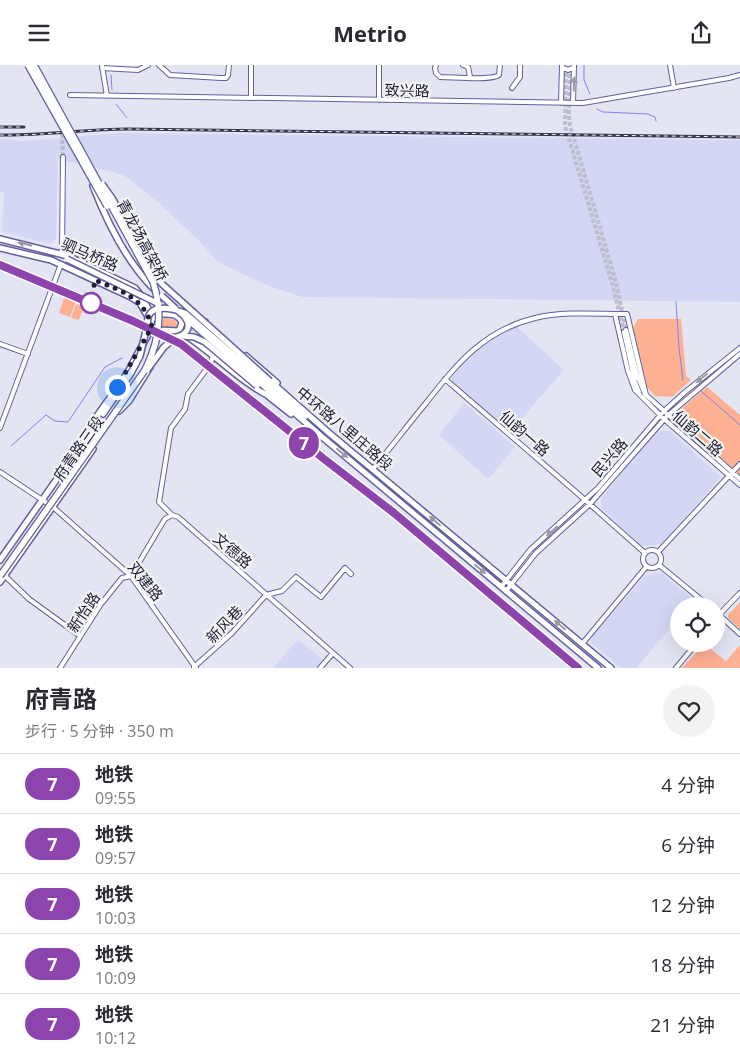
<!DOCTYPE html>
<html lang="zh">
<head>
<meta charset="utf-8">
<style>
  body { margin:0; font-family:"Open Sans","Noto Sans SC",sans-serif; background:#f2f2f3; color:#2b2b33; height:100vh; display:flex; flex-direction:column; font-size:19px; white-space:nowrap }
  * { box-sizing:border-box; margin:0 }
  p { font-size:16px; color:#7c7c81 }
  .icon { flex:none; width:28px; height:28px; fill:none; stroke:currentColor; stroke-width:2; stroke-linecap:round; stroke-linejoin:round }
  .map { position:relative; height:603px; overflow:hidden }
  .side { display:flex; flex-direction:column; background:#fff; flex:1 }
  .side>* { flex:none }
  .badge { padding:0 10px; border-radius:16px; font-size:18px; line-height:32px }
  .buttons { position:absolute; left:670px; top:532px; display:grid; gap:10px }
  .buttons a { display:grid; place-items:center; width:55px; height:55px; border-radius:50%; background:#fff; box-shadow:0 5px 20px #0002; font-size:25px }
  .you { position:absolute; width:25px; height:25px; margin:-12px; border:4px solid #fff; border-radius:50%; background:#1a73e8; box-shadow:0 0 0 8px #1a73e833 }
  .map>.badge { position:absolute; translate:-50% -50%; box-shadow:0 0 0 2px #fff }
  .round { display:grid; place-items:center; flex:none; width:52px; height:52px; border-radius:26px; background:#f2f2f3 }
  .head { display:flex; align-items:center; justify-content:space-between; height:85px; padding:0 25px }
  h1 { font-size:24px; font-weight:700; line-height:38px }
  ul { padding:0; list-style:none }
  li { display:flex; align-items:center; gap:15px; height:60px; padding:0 25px; border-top:1px solid #e1e1e2 }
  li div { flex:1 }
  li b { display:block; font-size:19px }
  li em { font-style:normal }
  li .badge { min-width:55px; font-weight:700; text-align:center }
  header { display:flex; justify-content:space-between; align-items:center; height:65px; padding:0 25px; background:#fff; font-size:22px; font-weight:700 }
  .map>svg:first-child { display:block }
  .built { fill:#d4d7f4 }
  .green { fill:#fdb092 }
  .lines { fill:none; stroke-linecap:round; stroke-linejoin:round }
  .stream { stroke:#8281ec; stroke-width:1 }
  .minor-tunnel { stroke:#bcbdcd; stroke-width:4; stroke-dasharray:4 2; stroke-linecap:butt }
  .minor-casing { stroke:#61629d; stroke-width:6 }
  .major-casing { stroke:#61629d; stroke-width:8 }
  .minor { stroke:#fff; stroke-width:4 }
  .major { stroke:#fff; stroke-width:5 }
  .rail-casing { stroke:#35364d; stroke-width:3 }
  .rail { stroke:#f3f3f3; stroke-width:1; stroke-dasharray:4; stroke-linecap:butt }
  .major-bridge-casing { stroke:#61629d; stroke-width:8; stroke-linecap:butt }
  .highway-bridge-casing { stroke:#61629d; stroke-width:8; stroke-linecap:butt }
  .major-bridge { stroke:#fff; stroke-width:5 }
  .highway-bridge { stroke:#fff; stroke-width:5.5 }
  .oneway { fill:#9a9aa5 }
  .line-casing { stroke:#fff; stroke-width:11 }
  .line { stroke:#8e44ad; stroke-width:8 }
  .walk { stroke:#1e1f37; stroke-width:5; stroke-dasharray:0 9 }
  .stop-dot { fill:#fff; stroke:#8e44ad; stroke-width:2.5 }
  .labels { text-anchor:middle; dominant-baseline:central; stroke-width:4.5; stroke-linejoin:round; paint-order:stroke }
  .street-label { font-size:15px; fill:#1e1f37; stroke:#f3f3f3 }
</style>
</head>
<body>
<header><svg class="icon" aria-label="menu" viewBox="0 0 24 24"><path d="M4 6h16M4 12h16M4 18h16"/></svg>Metrio<svg class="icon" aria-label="share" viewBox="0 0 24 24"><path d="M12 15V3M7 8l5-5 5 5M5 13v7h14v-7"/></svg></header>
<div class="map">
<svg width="740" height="603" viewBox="0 0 740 603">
  <rect width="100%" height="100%" fill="#e4e5f3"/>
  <!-- built -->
  <path class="built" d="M120 68 740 75V237L302 232 266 220 218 197 200 177 159 138 125 111 113 107 58 94 56 174 50 179 2 167 4 127H0V74L23 76Z
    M517 262 564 305 510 367 452 318V312L476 285 508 265Z
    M464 338 515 382 488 414 439 370Z
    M657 366H670L721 412 662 479 642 481 601 443V433Z
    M661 508 694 535 688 541H679V553L636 603H621L591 578 592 571 646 510Z
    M298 574 323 595 315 603H273Z"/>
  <!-- green -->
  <path class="green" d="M66 227 78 231 70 252 59 248Z
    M76 239 84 241 79 255 71 253Z
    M164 253 176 255 177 261 173 263 162 262 160 255Z
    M638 254H681L686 311 691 315 672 332 655 331 647 322 633 263Z
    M707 322 740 350V410L680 358 681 344Z
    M740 537V564L728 553V550Z
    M704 579 726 596 740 580V603H682Z"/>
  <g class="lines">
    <!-- stream -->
    <path class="stream" d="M584 0V15L590 29
      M111 10 112 25
      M116 39 127 53
      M597 44 603 47 648 49 655 52 656 56
      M676 237 679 283 683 315
      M701 326 740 360
      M11 381 46 350 55 356 68 357 105 302 122 293"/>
    <!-- minor-tunnel -->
    <path class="minor-tunnel" d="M566 2 565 61 612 218 624 267
      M570 3 569 49 570 60 616 217 626 265
      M62 63 63 92"/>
    <defs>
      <path id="minor" d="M159 0 170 10 221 13H226L228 10 229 0
        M436 0 435 3 436 8 440 12C453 12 491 16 499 10L500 0
        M463 0 468 2 470 12
        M670 0 674 23
        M102 1 107 31
        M562 2 568 5 574 2
        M102 3 138 5 148 0
        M512 23 520 12V0
        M70 30 583 38 729 13 740 10
        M251 33V0
        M379 35V0
        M561 38 562 0
        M573 38 574 0
        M62 189 63 92
        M615 249 628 306 635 325 664 354 740 420
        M626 265 637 310 645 329 740 414
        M624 267 635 317 639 327
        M0 279 28 289
        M445 314 576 427 645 488
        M0 363 61 199
        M373 404C391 382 408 360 426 338 457 299 484 265 535 253 565 246 597 249 627 249L646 330
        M0 407 53 442 131 511 196 603
        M172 450 159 437 171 363 185 344 188 329 211 298 213 290
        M643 494a9 9 0 1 1 18 0a9 9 0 1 1-18 0Z
        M658 487 740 399
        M659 500 709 541
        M5 511 29 534 80 571
        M501 522 530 485 598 423 663 347 685 327 740 283
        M506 526 536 488 590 439 667 351 740 289
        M716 547 740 569
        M716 553 740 528
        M582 579 647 501
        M194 602 232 568 266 530 282 526 296 512 321 532 345 503 351 509
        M60 603 101 539 122 513 131 511 160 462 165 454 172 450 178 452 350 603
        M320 603 333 588
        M676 603 696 579"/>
      <path id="major" d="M93 121C107 157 127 198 155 225
        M0 174 68 191 135 223 142 232 153 253
        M0 183 51 195 131 232 140 238 151 257
        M160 249C169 249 179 248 182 258L179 266 160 265 152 262 151 257 153 253Z
        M177 250 205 257
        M172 274 179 266C211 285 236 314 269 331
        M246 291 277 318
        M270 316 329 368 611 603
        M267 319 306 351
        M265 322 321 371 598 603
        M267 330 291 349
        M119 346 129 336 150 302
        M103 349 131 308
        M0 495 92 364 97 351 128 307 152 262
        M0 517 93 384"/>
    </defs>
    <!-- minor casing -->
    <use href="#minor" class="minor-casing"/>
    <!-- major casing -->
    <use href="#major" class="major-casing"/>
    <!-- minor -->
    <use href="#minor" class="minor"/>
    <!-- major -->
    <use href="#major" class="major"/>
    <defs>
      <path id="rail" d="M0 62H24
        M0 70C43 71 85 64 128 64L740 72"/>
    </defs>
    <!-- rail casing -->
    <use href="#rail" class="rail-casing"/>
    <!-- rail -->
    <use href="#rail" class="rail"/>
    <defs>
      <path id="major-bridge" d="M102 119 112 133 147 198 162 219 270 316
        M67 194 159 239
        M162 231 176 244
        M178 246C203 264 177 280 156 269 144 263 145 246 158 244 167 242 176 245 185 248L267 319
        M188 255 265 322
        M182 271 194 272 205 277 257 321
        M147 305 164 282 175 273
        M131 308 140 291 147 261"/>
      <path id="highway-bridge" d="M28 0 107 141
        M0 511 145 305C160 276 163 247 153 217L34 0"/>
    </defs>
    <!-- major-bridge casing -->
    <use href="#major-bridge" class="major-bridge-casing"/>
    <!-- highway-bridge casing -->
    <use href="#highway-bridge" class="highway-bridge-casing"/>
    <!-- major-bridge -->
    <use href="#major-bridge" class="major-bridge"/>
    <!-- highway-bridge -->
    <use href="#highway-bridge" class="highway-bridge"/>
  </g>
  <!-- one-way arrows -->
  <defs><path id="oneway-solid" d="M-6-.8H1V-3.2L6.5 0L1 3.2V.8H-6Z" transform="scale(1.25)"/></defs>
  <g class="oneway">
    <use href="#oneway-solid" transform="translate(574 19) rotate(-88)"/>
    <use href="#oneway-solid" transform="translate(25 179) rotate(-167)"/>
    <use href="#oneway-solid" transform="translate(702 313) rotate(140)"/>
    <use href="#oneway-solid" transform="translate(342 388) rotate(40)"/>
    <use href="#oneway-solid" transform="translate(435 456) rotate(-140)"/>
    <use href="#oneway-solid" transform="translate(552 466) rotate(139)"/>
    <use href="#oneway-solid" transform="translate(480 504) rotate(40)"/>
    <use href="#oneway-solid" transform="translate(560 560) rotate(-140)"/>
  </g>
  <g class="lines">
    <defs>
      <path id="line" d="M0 200 133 256 181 279 324 394 394 448 578 603"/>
    </defs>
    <!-- line casing -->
    <use href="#line" class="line-casing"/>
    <!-- line -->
    <use href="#line" class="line"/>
    <!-- walk -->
    <path class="walk" d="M91 238 95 215C121 226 144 232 152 262L117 322"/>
  </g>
  <!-- markers -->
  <circle class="stop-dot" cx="91" cy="238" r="10"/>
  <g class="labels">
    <!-- street labels -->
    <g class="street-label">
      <text transform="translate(407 25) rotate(1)">致兴路</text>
      <text transform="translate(143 175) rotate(62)">青龙场高架桥</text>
      <text transform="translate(90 189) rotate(23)">驷马桥路</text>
      <text transform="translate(345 363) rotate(40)">中环路八里庄路段</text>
      <text transform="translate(525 368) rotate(41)">仙韵一路</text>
      <text transform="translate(698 368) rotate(41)">仙韵二路</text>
      <text transform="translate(78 383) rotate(-55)">府青路三段</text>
      <text transform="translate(609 392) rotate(-49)">民兴路</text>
      <text transform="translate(233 485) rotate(41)">文德路</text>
      <text transform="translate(146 516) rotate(51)">双建路</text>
      <text transform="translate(83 547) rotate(-56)">新怡路</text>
      <text transform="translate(224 559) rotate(-46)">新风巷</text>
    </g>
  </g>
</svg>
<div class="buttons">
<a><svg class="icon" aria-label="locate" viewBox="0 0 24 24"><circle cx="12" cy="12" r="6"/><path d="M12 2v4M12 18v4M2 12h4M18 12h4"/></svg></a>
</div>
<div class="you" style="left:117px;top:322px"></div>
<b class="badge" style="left:304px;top:378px;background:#8e44ad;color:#fff">7</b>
</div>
<section class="side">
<div class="head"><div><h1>府青路</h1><p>步行 · 5 分钟 · 350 m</p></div><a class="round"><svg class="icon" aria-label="heart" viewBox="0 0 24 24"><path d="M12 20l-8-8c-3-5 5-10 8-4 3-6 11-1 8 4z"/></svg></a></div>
<ul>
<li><span class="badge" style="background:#8e44ad;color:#fff">7</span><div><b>地铁</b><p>09:55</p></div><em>4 分钟</em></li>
<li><span class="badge" style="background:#8e44ad;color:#fff">7</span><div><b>地铁</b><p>09:57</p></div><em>6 分钟</em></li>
<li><span class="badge" style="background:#8e44ad;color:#fff">7</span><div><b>地铁</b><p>10:03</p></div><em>12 分钟</em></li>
<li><span class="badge" style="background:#8e44ad;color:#fff">7</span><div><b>地铁</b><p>10:09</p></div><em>18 分钟</em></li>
<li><span class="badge" style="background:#8e44ad;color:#fff">7</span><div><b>地铁</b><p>10:12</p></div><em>21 分钟</em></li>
</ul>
</section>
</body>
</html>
